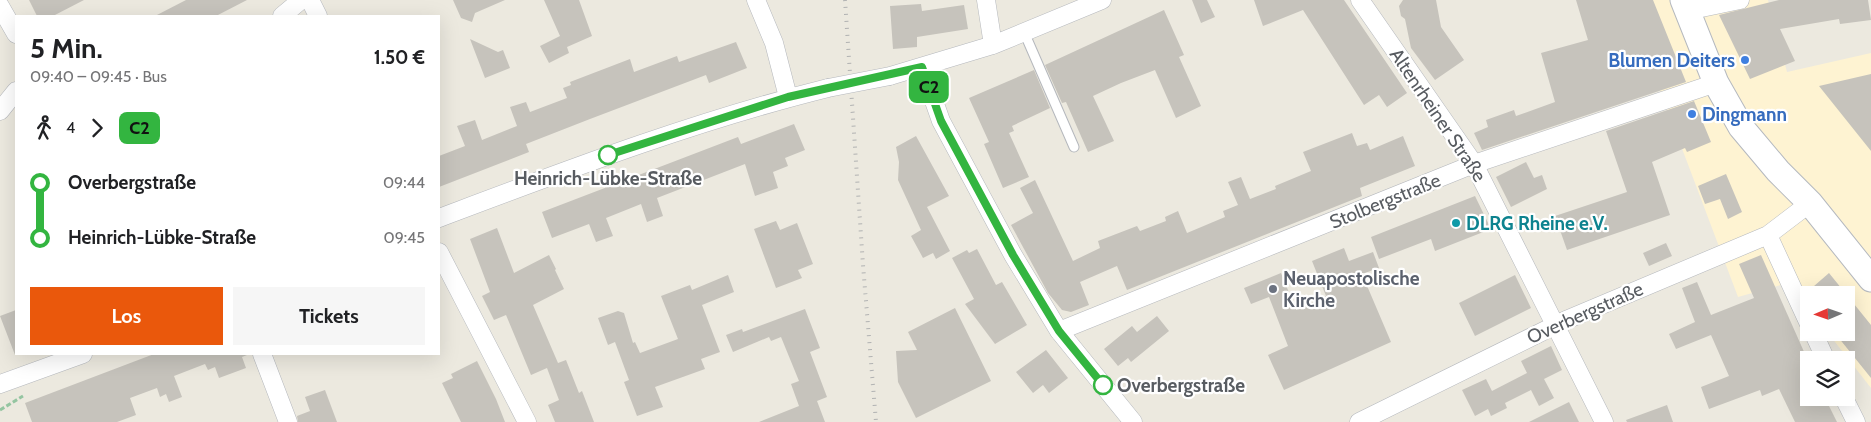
<!DOCTYPE html>
<html lang="de">
<head>
<meta charset="utf-8">
<style>
  body { margin:0; font-family:Cabin,sans-serif; background:#f6f6f6; color:#202124; height:100vh; display:flex; flex-direction:column; font-size:19px; white-space:nowrap }
  * { box-sizing:border-box; margin:0 }
  p { font-size:16px; color:#757577 }
  .icon { flex:none; width:28px; height:28px; fill:none; stroke:currentColor; stroke-width:2; stroke-linecap:round; stroke-linejoin:round }
  .map { position:relative; flex:1; overflow:hidden }
  .side { position:absolute; left:15px; top:15px; width:425px; height:340px; display:flex; flex-direction:column; background:#fff; border-radius:0px; box-shadow:0 5px 20px #0002 }
  .side>* { flex:none }
  .badge { padding:0 10px; border-radius:8px; font-size:18px; line-height:32px }
  .needle { width:32px; rotate:268deg }
  .controls { position:absolute; left:1800px; top:286px; display:grid; gap:10px }
  .controls a { display:grid; place-items:center; width:55px; height:55px; border-radius:0px; background:#fff; box-shadow:0 5px 20px #0002; font-size:25px }
  .map>.badge { position:absolute; translate:-50% -50%; box-shadow:0 0 0 2px #fff }
  .legs { display:flex; align-items:center; gap:8px; height:55px; padding:0 15px; font-size:16px }
  .legs p { margin-inline-start:auto }
  .summary { display:flex; align-items:center; justify-content:space-between; height:85px; padding:0 15px }
  h1 { font-size:28px; font-weight:700; line-height:38px }
  .action { display:flex; gap:10px; margin-top:auto; padding:10px 15px }
  .action a { flex:1; height:58px; border-radius:0px; background:#ea580c; color:#fff; font-size:20px; font-weight:700; line-height:58px; text-align:center }
  .action a+a { background:#f6f6f6; color:#202124 }
  ul { padding:0 15px; list-style:none }
  li { display:flex; align-items:center; gap:18px; height:55px; font-size:19px }
  li i { display:grid; place-items:center; width:8px; height:100%; margin:0 6px; background:currentColor }
  li i::after { content:''; width:12px; height:12px; margin:-6px; border:4px solid; border-radius:50%; background:#fff }
  li p { margin-inline-start:auto }
  li:first-child i { background:linear-gradient(#0000 50%,currentColor 0) }
  li:last-child i { background:linear-gradient(currentColor 50%,#0000 0) }
  .map>svg:first-child { display:block }
  .commercial { fill:#fef3d2 }
  .building { fill:#c6c3bc }
  .lines { fill:none; stroke-linecap:round; stroke-linejoin:round }
  .service-casing { stroke:#b5b8bd; stroke-width:11 }
  .minor-casing { stroke:#b5b8bd; stroke-width:19 }
  .secondary-casing { stroke:#b5b9bf; stroke-width:27 }
  .path { stroke:#94c5a1; stroke-width:3; stroke-dasharray:5 2.5; stroke-linecap:butt }
  .service { stroke:#fff; stroke-width:9 }
  .minor { stroke:#fff; stroke-width:18 }
  .secondary { stroke:#fff; stroke-width:25 }
  .rail { stroke:#b1b2b2; stroke-width:4; stroke-dasharray:1 6; stroke-linecap:butt }
  .minor-bridge-casing { stroke:#b5b8bd; stroke-width:19; stroke-linecap:butt }
  .minor-bridge { stroke:#fff; stroke-width:18 }
  .line-1-casing { stroke:#fff; stroke-width:11 }
  .line-1 { stroke:#33b540; stroke-width:8 }
  .shop-dot { fill:#3f7fe0; stroke:#fff; stroke-width:2 }
  .stop-1-dot { fill:#fff; stroke:#33b540; stroke-width:2.5 }
  .culture-dot { fill:#0f9aa8; stroke:#fff; stroke-width:2 }
  .worship-dot { fill:#6b7280; stroke:#fff; stroke-width:2 }
  .labels { text-anchor:middle; dominant-baseline:central; stroke-width:4.5; stroke-linejoin:round; paint-order:stroke }
  .shop-label { font-size:19px; font-weight:bold; fill:#366cbe; stroke:#fff; text-anchor:end }
  .street-label { font-size:19px; fill:#585c61; stroke:#fff }
  .stop-label { font-size:19px; font-weight:bold; fill:#585c61; stroke:#fff }
  .culture-label { font-size:19px; font-weight:bold; fill:#0d838f; stroke:#fff; text-anchor:start }
  .worship-label { font-size:19px; font-weight:bold; fill:#5b616d; stroke:#fff; text-anchor:start }
</style>
</head>
<body>
<div class="map">
<svg width="1871" height="422" viewBox="0 0 1871 422">
  <rect width="100%" height="100%" fill="#ece9df"/>
  <!-- commercial -->
  <path class="commercial" d="M1626 0H1768L1787 72 1871 53V388L1828 333 1846 332V295H1809V309L1788 283 1738 297Z"/>
  <!-- building -->
  <path class="building" d="M29 0H84L53 16H37Z
    M186 0H247L216 16H155Z
    M453 0H505L475 13 472 22 461 18Z
    M544 0H579L592 36 567 47 569 53 549 63 540 46 560 36Z
    M1192 0H1207L1215 17 1201 23Z
    M1254 0H1344L1407 93 1387 107 1379 95 1364 105 1303 10 1263 26Z
    M1403 0H1436L1441 27 1464 60 1435 80 1411 48 1405 19 1401 16 1399 6Z
    M1576 0H1653L1686 82 1482 150 1474 133 1488 127 1486 120 1514 110 1516 116 1555 102 1541 53 1588 40Z
    M1779 0H1868L1871 20 1840 24 1839 19 1780 29 1795 61 1750 79 1719 15Z
    M921 4 922 11 964 5 968 29 917 37V47L893 49 890 6Z
    M1164 10 1184 55 1179 57 1201 106 1176 118 1155 70 1121 83 1093 96 1114 141 1088 152 1066 102 1062 103 1045 65Z
    M470 39 498 52 503 50 510 68 485 78Z
    M736 42 747 68 709 83 706 75 590 119 526 144 529 152 439 187V156L465 146 457 126 475 120 482 140 517 126 510 107 526 102 530 112 567 98 563 88 571 85 570 82 630 59 634 72 677 56 679 62Z
    M1034 70 1050 108 1012 126 1014 131 1009 133 1029 177 1003 188 984 144 989 142 969 98Z
    M1871 74V151L1819 86Z
    M1694 101 1711 142 1687 152 1685 148 1652 162 1670 215 1567 250 1555 216 1627 192 1606 131Z
    M794 124 805 150 785 158 788 166 773 172 778 188 755 196 745 164 657 198 663 216 647 222 641 204 606 218 613 236 596 242 589 224 552 238 542 212 738 137 741 144Z
    M1352 133 1357 146 1367 143 1370 150 1403 136 1415 166 1360 188 1362 196 1127 290 1117 266 1080 282 1089 305 1071 312 1062 310 1048 293 1011 225 1033 213 1020 188 1035 180 1073 261 1100 248 1098 241 1137 226 1140 231 1166 221 1165 217 1178 211 1187 233 1225 217 1223 211 1238 205 1228 182 1241 177 1250 199 1276 189 1275 186 1311 171 1303 152Z
    M916 136 949 196 927 207 950 251 936 259 933 253 923 258 911 236 921 230 898 180 899 162 896 147Z
    M1526 162 1534 178 1542 175 1547 189 1511 207 1496 177Z
    M1726 174 1742 212 1728 219 1720 199 1705 204 1698 186Z
    M1475 196 1491 229 1435 251 1431 239 1379 259 1371 237Z
    M776 221 780 230 797 223 813 264 798 270 802 278 776 288 754 229Z
    M497 228 514 273 549 255 556 269 555 270 564 289 533 305 558 363 566 360 579 393 582 391 594 422H555L548 405 559 400 547 368 531 375 506 315 494 320 482 296 490 292 470 239Z
    M1666 243 1672 256 1649 266 1643 253Z
    M1344 248 1349 261 1373 252 1379 268 1362 274 1391 342 1284 390 1268 355 1288 346 1269 297 1251 304 1244 288 1281 273 1296 310 1326 296 1312 261Z
    M977 249 996 285 1002 282 1027 325 995 344 965 304 974 299 952 258 967 250 969 253Z
    M1761 255 1809 363V398H1825L1837 422H1795L1779 389 1762 396 1760 390 1709 409 1701 387 1729 376 1711 335 1676 349 1669 334 1695 322 1682 288 1697 282 1711 315 1754 298 1739 264Z
    M1829 273 1871 325V378L1834 332H1846V295H1807L1806 293Z
    M728 275 734 292 702 305 720 352 701 359 705 369 655 387 663 407 637 416 624 382 629 380 615 342 608 345 598 318 618 311 624 313 633 343 635 342 640 353 678 339 661 296 690 285 692 290Z
    M1515 275 1531 308 1475 336 1459 303Z
    M955 308 991 381 916 418 898 382 896 351 917 350 908 332Z
    M805 309 820 348 810 352 827 397 817 401 825 422H759L799 406 791 384 799 381 781 337 771 341 769 337 733 352 726 335 742 329 743 332Z
    M16 310V355H15L0 316Z
    M1157 316 1169 331 1131 362 1128 358 1118 366 1104 349 1132 326 1137 332Z
    M1551 346 1562 370 1544 379 1554 398 1539 406 1531 390 1505 403 1507 408 1491 416 1488 409 1475 416 1462 390 1486 379 1492 391 1527 373 1521 361Z
    M1046 350 1068 378 1049 393 1043 385 1033 393 1016 372Z
    M154 354 247 355 242 357 246 368 219 378 215 367 208 370 205 364 174 376 182 397 169 402 166 394 160 397 157 388 130 398 136 415 117 422H32L25 403Z
    M477 361 496 399 505 422H461L442 383 453 378 451 374Z
    M325 390 337 422H298L297 416 310 411 305 397Z
    M1569 402 1579 422H1529Z
    M1667 405 1673 422H1627L1626 420Z"/>
  <g class="lines">
    <defs>
      <path id="service" d="M1024 32 1074 147"/>
      <path id="minor" d="M310 0 318 16
        M756 0 774 43 788 97
        M986 0 993 45
        M1360 0 1474 164 1604 422
        M0 6 16 34
        M1687 11 1740 0
        M282 16 301 0
        M922 67 941 121 1013 255 1059 331 1133 422
        M890 76 993 45 1102 0
        M0 111 16 91
        M439 218C567 170 695 121 828 88
        M1768 235 1809 324
        M439 252 527 422
        M1059 331 1474 164 1716 83
        M1813 332 1826 360
        M262 354 288 422
        M0 384 83 354
        M1844 398 1856 422
        M1359 422 1566 320 1768 235 1810 203"/>
      <path id="secondary" d="M1683 0 1716 83 1741 127 1778 171 1810 203 1871 279"/>
    </defs>
    <!-- service casing -->
    <use href="#service" class="service-casing"/>
    <!-- minor casing -->
    <use href="#minor" class="minor-casing"/>
    <!-- secondary casing -->
    <use href="#secondary" class="secondary-casing"/>
    <!-- path -->
    <path class="path" d="M0 410 23 396"/>
    <!-- service -->
    <use href="#service" class="service"/>
    <!-- minor -->
    <use href="#minor" class="minor"/>
    <!-- secondary -->
    <use href="#secondary" class="secondary"/>
    <!-- rail -->
    <path class="rail" d="M845 0 863 265 876 422"/>
    <defs>
      <path id="minor-bridge" d="M828 88 890 76"/>
    </defs>
    <!-- minor-bridge casing -->
    <use href="#minor-bridge" class="minor-bridge-casing"/>
    <!-- minor-bridge -->
    <use href="#minor-bridge" class="minor-bridge"/>
  </g>
  <g class="lines">
    <defs>
      <path id="line-1" d="M608 155 788 97 922 67 941 121 1013 255 1059 331 1103 385"/>
    </defs>
    <!-- line-1 casing -->
    <use href="#line-1" class="line-1-casing"/>
    <!-- line-1 -->
    <use href="#line-1" class="line-1"/>
  </g>
  <!-- markers -->
  <g class="shop-dot">
    <circle cx="1745" cy="60" r="5"/>
    <circle cx="1692" cy="114" r="5"/>
  </g>
  <g class="stop-1-dot">
    <circle cx="608" cy="155" r="9"/>
    <circle cx="1103" cy="385" r="9"/>
  </g>
  <circle class="culture-dot" cx="1456" cy="223" r="5"/>
  <circle class="worship-dot" cx="1273" cy="289" r="5"/>
  <g class="labels">
    <!-- shop labels -->
    <g class="shop-label">
      <text x="1735" y="60">Blumen Deiters</text>
      <text x="1702" y="114" text-anchor="start">Dingmann</text>
    </g>
    <!-- street labels -->
    <g class="street-label">
      <text transform="translate(1438 115) rotate(56)">Altenrheiner Straße</text>
      <text transform="translate(1385 201) rotate(-22)">Stolbergstraße</text>
      <text transform="translate(1585 313) rotate(-24)">Overbergstraße</text>
    </g>
    <!-- stop labels -->
    <g class="stop-label">
      <text x="608" y="178">Heinrich-Lübke-Straße</text>
      <text x="1117" y="385" text-anchor="start">Overbergstraße</text>
    </g>
    <!-- culture labels -->
    <g class="culture-label">
      <text x="1466" y="223">DLRG Rheine e.V.</text>
    </g>
    <!-- worship labels -->
    <g class="worship-label">
      <text x="1283" y="278">Neuapostolische<tspan x="1283" dy="22">Kirche</tspan></text>
    </g>
  </g>
</svg>
<div class="controls">
<a><svg class="needle" viewBox="-14 -14 28 28"><path d="M0-13l5 13h-10z" fill="#e53935"/><path d="M0 13l5-13h-10z" fill="#757577"/></svg></a>
<a><svg class="icon" aria-label="layers" viewBox="0 0 24 24"><path d="M12 4l9 5-9 5-9-5zM3 14l9 5 9-5"/></svg></a>
</div>
<b class="badge" style="left:929px;top:87px;background:#33b540;color:#111">C2</b>
<section class="side">
<div class="summary"><div><h1>5 Min.</h1><p>09:40 – 09:45 · Bus</p></div><b>1.50 €</b></div>
<div class="legs"><svg class="icon" aria-label="walk" viewBox="0 0 24 24"><circle cx="13" cy="4" r="2"/><path d="M13 8l-2 6 4 7M11 14l-3 7M7 12l3-4h3l4 4"/></svg>4<svg class="icon" aria-label="forward" viewBox="0 0 24 24"><path d="M9 5l7 7-7 7"/></svg><b class="badge" style="background:#33b540;color:#111">C2</b></div>
<ul>
<li><i style="color:#33b540"></i><b>Overbergstraße</b><p>09:44</p></li>
<li><i style="color:#33b540"></i><b>Heinrich-Lübke-Straße</b><p>09:45</p></li>
</ul>
<div class="action"><a>Los</a><a>Tickets</a></div>
</section>
</div>
</body>
</html>
